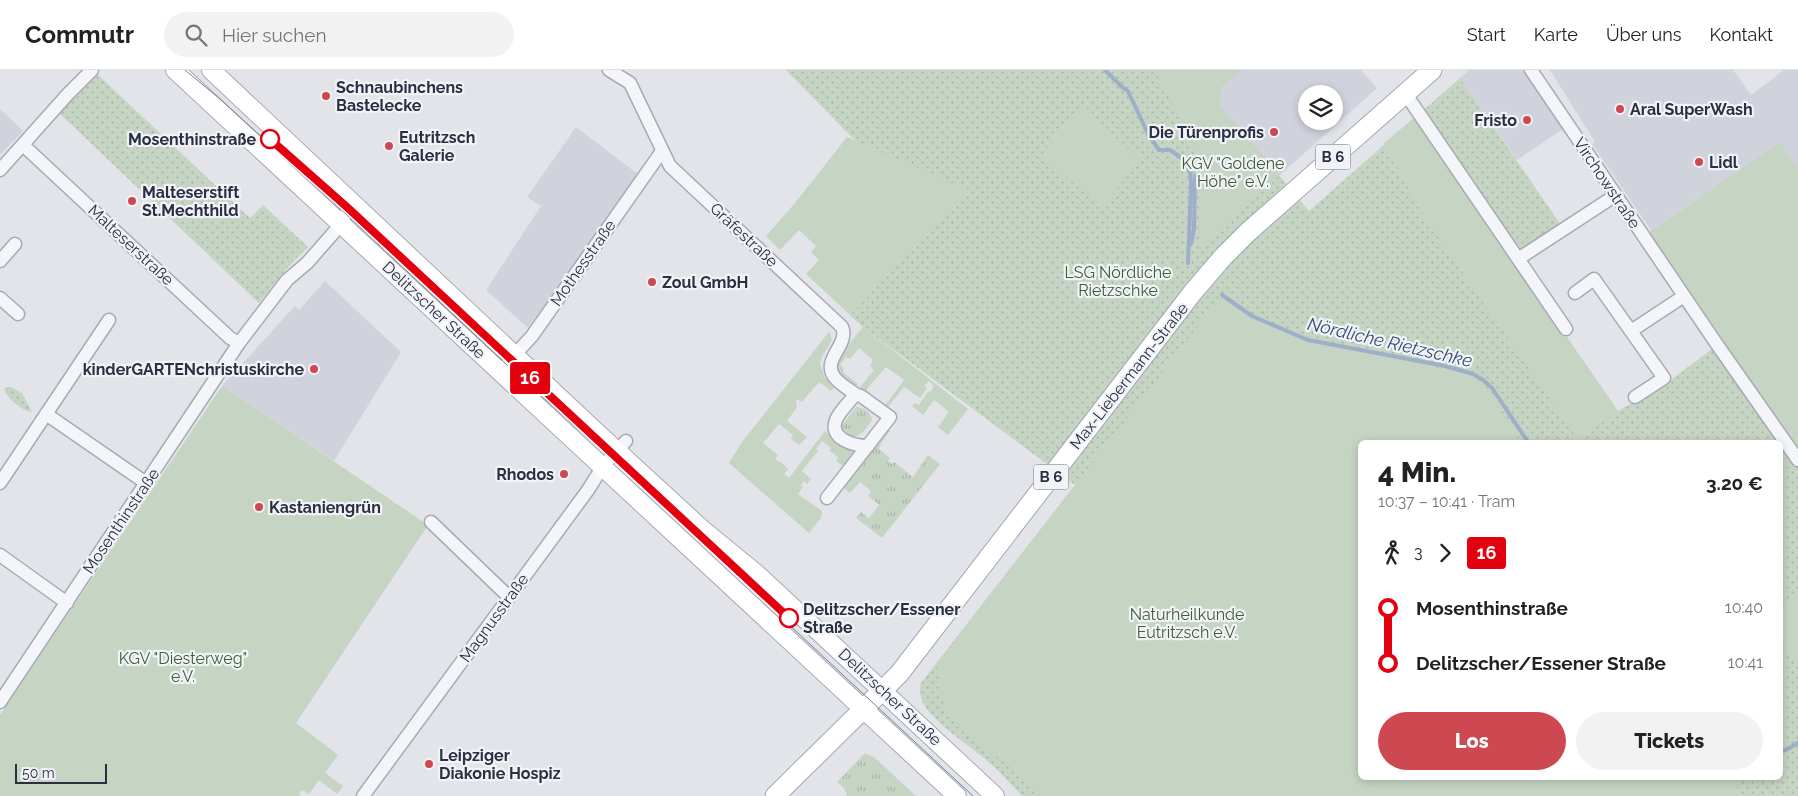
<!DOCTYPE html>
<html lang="de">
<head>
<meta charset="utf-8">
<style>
  body { margin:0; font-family:Raleway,sans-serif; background:#f2f2f2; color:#222; height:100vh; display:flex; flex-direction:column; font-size:19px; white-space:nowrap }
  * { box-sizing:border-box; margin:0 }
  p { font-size:16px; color:#767676 }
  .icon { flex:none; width:28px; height:28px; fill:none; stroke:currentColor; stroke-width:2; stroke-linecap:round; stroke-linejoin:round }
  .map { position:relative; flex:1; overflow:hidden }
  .panel { position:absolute; left:1358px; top:370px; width:425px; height:340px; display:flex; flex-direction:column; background:#fff; border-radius:8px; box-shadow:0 2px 8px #0003 }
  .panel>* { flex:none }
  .badge { padding:0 10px; border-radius:4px; font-size:18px; line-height:32px }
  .tools { position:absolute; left:1298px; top:15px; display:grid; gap:10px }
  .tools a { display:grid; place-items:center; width:45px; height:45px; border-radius:50%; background:#fff; box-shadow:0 2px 8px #0003; font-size:25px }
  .scale { position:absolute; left:15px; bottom:12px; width:92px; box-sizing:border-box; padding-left:5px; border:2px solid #2a3042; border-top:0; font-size:14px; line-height:18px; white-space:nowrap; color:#2a3042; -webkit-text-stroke:4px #f1f3f7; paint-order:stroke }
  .map>.badge { position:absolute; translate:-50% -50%; box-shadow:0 0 0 2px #fff }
  .legs { display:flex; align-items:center; gap:8px; height:55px; padding:0 20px; font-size:16px }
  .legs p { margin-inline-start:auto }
  .head { display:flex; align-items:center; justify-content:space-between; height:85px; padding:0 20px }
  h1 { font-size:28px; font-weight:800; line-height:38px }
  .action { display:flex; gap:10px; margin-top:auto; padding:10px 20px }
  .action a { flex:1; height:58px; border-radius:30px; background:#cd4851; color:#fff; font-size:20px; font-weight:800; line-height:58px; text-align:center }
  .action a+a { background:#f2f2f2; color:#222 }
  ul { padding:0 20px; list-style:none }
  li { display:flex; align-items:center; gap:18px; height:55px; font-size:19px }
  li i { display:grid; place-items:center; width:8px; height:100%; margin:0 6px; background:currentColor }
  li i::after { content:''; width:12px; height:12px; margin:-6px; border:4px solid; border-radius:50%; background:#fff }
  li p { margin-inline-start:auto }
  li:first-child i { background:linear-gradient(#0000 50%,currentColor 0) }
  li:last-child i { background:linear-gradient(currentColor 50%,#0000 0) }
  header { display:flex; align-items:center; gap:30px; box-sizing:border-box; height:70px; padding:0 25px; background:#fff; border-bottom:1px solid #e0e0e0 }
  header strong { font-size:24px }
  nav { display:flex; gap:28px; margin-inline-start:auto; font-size:18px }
  .search { width:350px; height:45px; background:#f2f2f2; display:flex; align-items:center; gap:12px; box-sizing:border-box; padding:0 18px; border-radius:28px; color:#767676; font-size:19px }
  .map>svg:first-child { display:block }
  .built { fill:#d0d3dc; fill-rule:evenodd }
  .grass { fill:url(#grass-tufts) }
  .park { fill:url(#park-dots); fill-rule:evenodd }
  .garden { fill:#c6d4c3 }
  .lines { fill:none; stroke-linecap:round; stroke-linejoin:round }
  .stream { stroke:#9dafc9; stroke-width:4 }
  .street-casing { stroke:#a7aab4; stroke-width:15 }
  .secondary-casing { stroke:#a7aab4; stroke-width:20 }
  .primary-casing { stroke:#a1a7b6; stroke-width:21 }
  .street { stroke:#f4f5f8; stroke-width:12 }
  .secondary { stroke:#fff; stroke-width:18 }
  .primary { stroke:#fff; stroke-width:19 }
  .tram { stroke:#7b8293; stroke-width:1 }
  .line-1-casing { stroke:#fff; stroke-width:11 }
  .line-1 { stroke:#e3000f; stroke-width:8 }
  .poi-dot { fill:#cd4851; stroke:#f1f3f7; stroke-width:2 }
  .stop-1-dot { fill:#fff; stroke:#e3000f; stroke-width:2.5 }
  .labels { text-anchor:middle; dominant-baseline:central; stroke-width:4.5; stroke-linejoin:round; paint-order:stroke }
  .shield { fill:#f1f3f7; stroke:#666a78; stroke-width:1 }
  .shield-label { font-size:15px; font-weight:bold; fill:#2a3042 }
  .poi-label { font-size:16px; font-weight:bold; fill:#2a3042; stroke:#f1f3f7; text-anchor:start }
  .stop-label { font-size:16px; font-weight:bold; fill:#2a3042; stroke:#f1f3f7; text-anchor:end }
  .park-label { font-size:16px; fill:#3b5d37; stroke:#f1f3f7 }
  .street-label { font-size:16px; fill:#2a3042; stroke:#f1f3f7 }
  .water-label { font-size:18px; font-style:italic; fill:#344c75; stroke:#f1f3f7 }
</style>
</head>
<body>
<header>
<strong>Commutr</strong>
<div class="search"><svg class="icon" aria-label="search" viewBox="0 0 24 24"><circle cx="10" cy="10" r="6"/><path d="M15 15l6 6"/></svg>Hier suchen</div>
<nav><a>Start</a><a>Karte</a><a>Über uns</a><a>Kontakt</a></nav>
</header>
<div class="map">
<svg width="1798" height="726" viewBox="0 0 1798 726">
  <defs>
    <pattern id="grass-tufts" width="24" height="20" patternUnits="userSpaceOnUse" patternTransform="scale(1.25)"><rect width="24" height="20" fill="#c6d4c3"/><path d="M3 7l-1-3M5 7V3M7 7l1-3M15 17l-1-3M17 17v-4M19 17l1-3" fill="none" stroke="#aab6a9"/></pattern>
    <pattern id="park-dots" width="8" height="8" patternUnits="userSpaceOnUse" patternTransform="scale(1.25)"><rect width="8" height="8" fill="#c6d4c3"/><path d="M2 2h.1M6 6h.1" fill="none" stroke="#aab6a9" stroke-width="1.8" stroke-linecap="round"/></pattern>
  </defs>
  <rect width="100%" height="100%" fill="#e2e4ea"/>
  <!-- built -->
  <path class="built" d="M1241 0H1361L1377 18 1279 106 1220 35 1221 17ZM1306 24H1334V51H1306Z
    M1469 0H1523L1563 59 1517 90 1460 8Z
    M1550 0H1733L1751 25 1784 0H1798V99L1780 72 1651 160 1592 74 1595 72Z
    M0 39 23 61 0 85Z
    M576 57 639 105 528 258 486 220 541 136 527 127Z
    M325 211 401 282 334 391 222 316 295 236 299 240Z"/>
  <!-- grass -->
  <path class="grass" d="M856 337C864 337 871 342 872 350 864 363 850 378 842 355Z
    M886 358 890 361 881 373 879 379 890 388 888 391 892 394 894 392 913 407 928 385 940 394 882 468 856 448 861 442 869 448 879 435 868 426 871 421 860 412 850 423 841 416Z
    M865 683 875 688 916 726H847L844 718 837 712Z"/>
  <!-- park -->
  <path class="park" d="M786 0H1242L1221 17 1220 35 1309 141 1460 8 1567 164 1518 197 1618 341 1668 312 1724 270 1649 162 1780 72 1798 99V726H1022C1009 712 995 696 980 685 964 672 939 655 927 639 921 631 918 622 921 613L1075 415 863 257 850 245 936 153ZM1360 372H1780V708H1360Z
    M94 1 250 148 263 135 308 177 288 197 259 233 57 41Z
    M11 317 22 323 32 342C22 341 6 328 4 318Z"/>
  <!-- garden -->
  <path class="garden" d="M1151 0H1241L1221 17 1220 35 1279 106 1202 179 1200 91 1168 25 1157 6Z
    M1081 38 1142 90 1101 137 1041 85Z
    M1415 47 1618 341 1578 370 1425 148 1384 73Z
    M847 67 968 120 850 245 806 204 819 190 811 182 816 176 799 160 780 180 766 166 795 133Z
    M1780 72 1798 99V378L1649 162Z
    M1221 227 1251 247 1308 270 1472 305 1482 311 1520 372H1360V708H1742L1733 726H1044L1012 698 975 671 944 637 937 593Z
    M863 257 968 339 948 365 938 357 949 342 934 330 923 345 912 336 915 333 919 335 928 321 930 322 934 316 929 311 924 316 927 318 920 328 904 317 888 337 897 346V349L883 338 904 310 886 297 866 320 875 328 872 331 858 320 874 300 870 296 873 290 859 278 850 289 846 287 840 295 844 299 843 302 858 314 855 317C850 313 843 309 839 304 830 292 855 268 863 257Z
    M829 262 832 270 822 287 820 294 825 308 835 316 831 321 819 312 802 332 797 329 796 333 797 337 787 351 807 367 799 375 791 369 793 365 779 354 763 373 778 385 775 389 779 392 780 391 788 399 784 404 789 408 825 361 856 385 841 404 839 401 843 396 836 391 838 387 829 380 831 378 822 371 816 379 818 381 802 401 811 409 807 414 804 411 801 416 803 417 798 424 822 441 821 448 809 463 729 393 742 372Z
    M222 316 428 455 296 653 338 685 325 703 343 716 337 724 319 710 309 724 302 720 299 724 301 726H0V645Z
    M1798 524V597L1780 567V536Z"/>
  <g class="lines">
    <!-- stream -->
    <path class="stream" d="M1105 0 1122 17 1128 21 1148 64 1159 80H1170L1183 89 1190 102 1191 114 1188 193
      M1191 174 1194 159 1195 106
      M1222 225 1252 246 1308 270 1445 296 1473 304 1483 310 1492 318 1528 372
      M1780 681 1786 680 1798 673"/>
    <defs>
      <path id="street" d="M609 0 630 13 670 96 842 257C850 275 820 290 835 308 841 315 850 320 857 325L853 327C848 334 839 342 836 350 828 369 855 376 868 376
        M1531 0 1716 273 1798 390
        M1405 23 1566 259
        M23 75 230 268 239 273
        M0 100 68 24 92 0
        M1518 189 1616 125
        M0 191 15 174
        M1575 223 1594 209 1664 308 1635 327
        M0 228 18 244
        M1631 261 1684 226
        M500 301 532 266 662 81
        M46 344 146 413
        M0 413 109 250
        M827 428 890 347 861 326 857 325
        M431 452 509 527
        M0 485 67 533
        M0 632 239 273 287 210 307 193 336 160 346 144 349 129
        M363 726 588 420 603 396 626 371"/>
      <path id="secondary" d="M175 0 957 726
        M211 0 591 357 703 460 758 505 995 726"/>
      <path id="primary" d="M775 726 899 604 1193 222 1223 187 1248 162 1432 0"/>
    </defs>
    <!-- street casing -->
    <use href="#street" class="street-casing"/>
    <!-- secondary casing -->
    <use href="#secondary" class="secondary-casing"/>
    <!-- primary casing -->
    <use href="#primary" class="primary-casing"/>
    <!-- street -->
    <use href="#street" class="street"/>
    <!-- secondary -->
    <use href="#secondary" class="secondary"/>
    <!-- primary -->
    <use href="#primary" class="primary"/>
    <!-- tram -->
    <path class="tram" d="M185 0 220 29 346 144 506 294 610 388 973 726"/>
  </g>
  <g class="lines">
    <defs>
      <path id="line-1" d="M270 69 348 138 789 548"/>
    </defs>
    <!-- line-1 casing -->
    <use href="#line-1" class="line-1-casing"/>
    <!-- line-1 -->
    <use href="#line-1" class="line-1"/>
  </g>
  <!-- markers -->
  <g class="poi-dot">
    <circle cx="326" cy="26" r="5"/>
    <circle cx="1620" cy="39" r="5"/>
    <circle cx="1527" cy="50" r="5"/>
    <circle cx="1274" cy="62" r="5"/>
    <circle cx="389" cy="76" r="5"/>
    <circle cx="1699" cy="92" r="5"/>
    <circle cx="132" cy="131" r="5"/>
    <circle cx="652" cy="212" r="5"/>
    <circle cx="314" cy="299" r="5"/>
    <circle cx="564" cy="404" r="5"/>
    <circle cx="259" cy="437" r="5"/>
    <circle cx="429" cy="694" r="5"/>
  </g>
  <g class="stop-1-dot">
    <circle cx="270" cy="69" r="9"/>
    <circle cx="789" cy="548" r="9"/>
  </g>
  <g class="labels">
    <!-- shield labels -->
    <g class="shield">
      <rect x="1315.5" y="74.5" width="35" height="25" rx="4"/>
      <rect x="1033.5" y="394.5" width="35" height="25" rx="4"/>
    </g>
    <g class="shield-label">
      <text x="1333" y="87">B 6</text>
      <text x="1051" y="407">B 6</text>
    </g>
    <!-- poi labels -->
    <g class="poi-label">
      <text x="336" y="17">Schnaubinchens<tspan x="336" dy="18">Bastelecke</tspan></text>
      <text x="1630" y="39">Aral SuperWash</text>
      <text x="1517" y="50" text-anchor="end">Fristo</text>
      <text x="1264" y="62" text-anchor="end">Die Türenprofis</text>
      <text x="399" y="67">Eutritzsch<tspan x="399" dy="18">Galerie</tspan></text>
      <text x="1709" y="92">Lidl</text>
      <text x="142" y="122">Malteserstift<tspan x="142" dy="18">St.Mechthild</tspan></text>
      <text x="662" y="212">Zoul GmbH</text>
      <text x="304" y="299" text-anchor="end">kinderGARTENchristuskirche</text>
      <text x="554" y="404" text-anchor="end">Rhodos</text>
      <text x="269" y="437">Kastaniengrün</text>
      <text x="439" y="685">Leipziger<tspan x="439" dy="18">Diakonie Hospiz</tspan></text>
    </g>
    <!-- stop labels -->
    <g class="stop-label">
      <text x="256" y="69">Mosenthinstraße</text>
      <text x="803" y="539" text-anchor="start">Delitzscher/Essener<tspan x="803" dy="18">Straße</tspan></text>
    </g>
    <!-- park labels -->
    <g class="park-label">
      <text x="1233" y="93">KGV "Goldene<tspan x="1233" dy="18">Höhe" e.V.</tspan></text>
      <text x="1118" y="202">LSG Nördliche<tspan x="1118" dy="18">Rietzschke</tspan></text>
      <text x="1187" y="544">Naturheilkunde<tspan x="1187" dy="18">Eutritzsch e.V.</tspan></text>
      <text x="183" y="588">KGV "Diesterweg"<tspan x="183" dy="18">e.V.</tspan></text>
    </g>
    <!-- street labels -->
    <g class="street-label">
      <text transform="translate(1607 113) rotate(56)">Virchowstraße</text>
      <text transform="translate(744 165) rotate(43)">Gräfestraße</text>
      <text transform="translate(131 175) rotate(43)">Malteserstraße</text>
      <text transform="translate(583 193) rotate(-55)">Mothesstraße</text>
      <text transform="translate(434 240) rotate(43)">Delitzscher Straße</text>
      <text transform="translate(1129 306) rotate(-52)">Max-Liebermann-Straße</text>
      <text transform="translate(121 451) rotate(-56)">Mosenthinstraße</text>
      <text transform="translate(494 548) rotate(-54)">Magnusstraße</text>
      <text transform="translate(890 627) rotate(43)">Delitzscher Straße</text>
    </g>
    <!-- water labels -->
    <g class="water-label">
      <text transform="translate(1390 272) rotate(13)">Nördliche Rietzschke</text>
    </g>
  </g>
</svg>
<div class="tools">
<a><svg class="icon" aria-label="layers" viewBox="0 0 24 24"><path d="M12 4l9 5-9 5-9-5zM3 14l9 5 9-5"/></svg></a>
</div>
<div class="scale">50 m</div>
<b class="badge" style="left:530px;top:308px;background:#e3000f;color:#fff">16</b>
<section class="panel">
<div class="head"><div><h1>4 Min.</h1><p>10:37 – 10:41 · Tram</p></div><b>3.20 €</b></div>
<div class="legs"><svg class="icon" aria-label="walk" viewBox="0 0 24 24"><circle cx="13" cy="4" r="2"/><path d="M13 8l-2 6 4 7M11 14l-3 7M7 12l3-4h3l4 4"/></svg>3<svg class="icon" aria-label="forward" viewBox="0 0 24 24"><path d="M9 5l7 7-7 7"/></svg><b class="badge" style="background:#e3000f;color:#fff">16</b></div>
<ul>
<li><i style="color:#e3000f"></i><b>Mosenthinstraße</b><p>10:40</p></li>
<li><i style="color:#e3000f"></i><b>Delitzscher/Essener Straße</b><p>10:41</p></li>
</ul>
<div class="action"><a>Los</a><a>Tickets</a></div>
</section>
</div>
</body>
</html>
